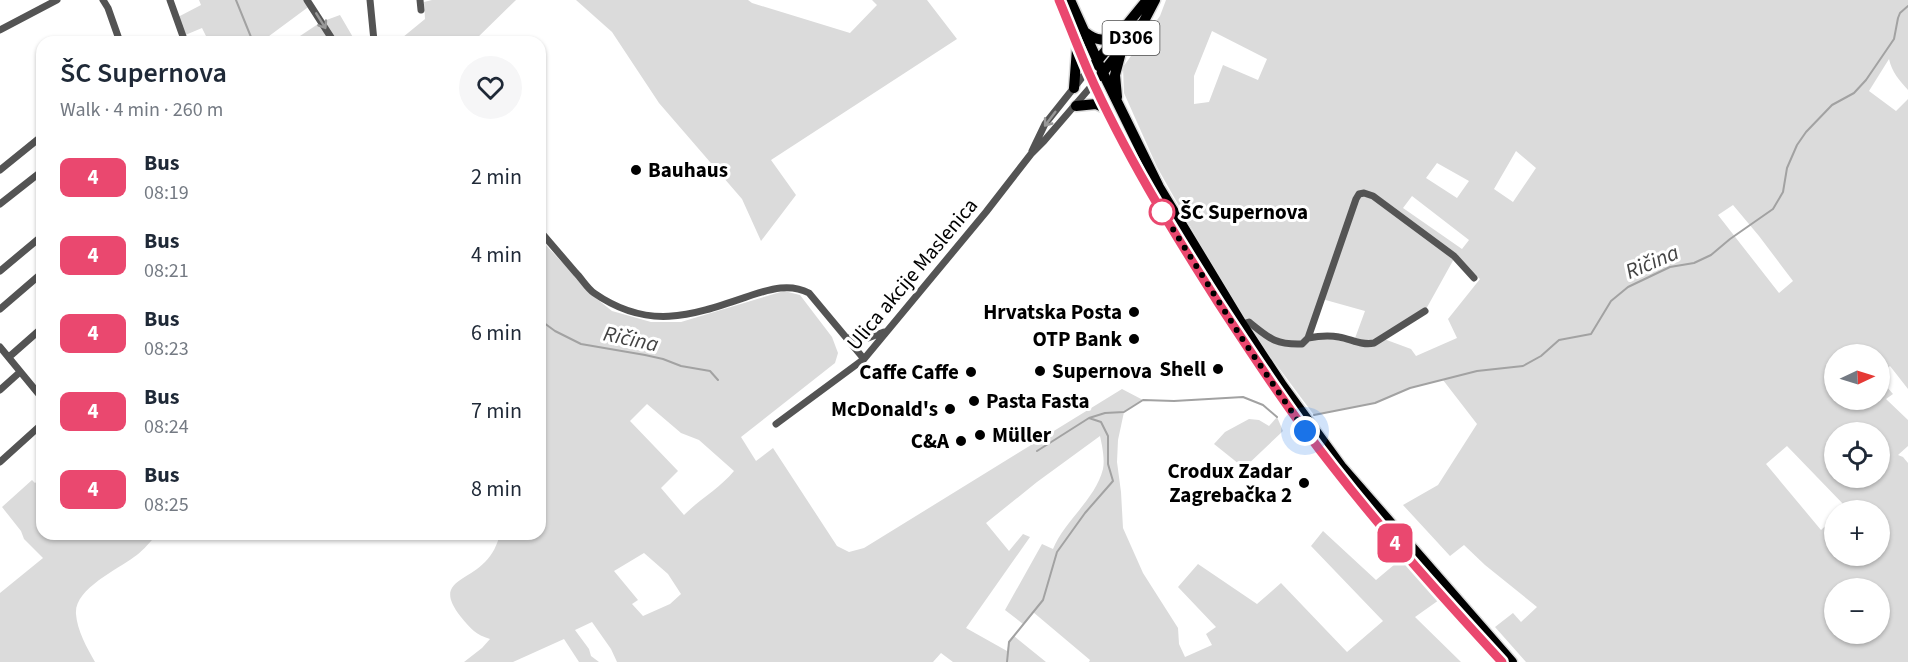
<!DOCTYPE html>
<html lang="en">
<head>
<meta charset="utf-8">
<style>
  body { margin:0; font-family:"Source Sans 3",sans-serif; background:#f6f6f7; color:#1f2937; height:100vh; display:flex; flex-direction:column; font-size:22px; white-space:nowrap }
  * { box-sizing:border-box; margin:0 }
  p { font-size:20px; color:#747a83 }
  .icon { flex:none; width:33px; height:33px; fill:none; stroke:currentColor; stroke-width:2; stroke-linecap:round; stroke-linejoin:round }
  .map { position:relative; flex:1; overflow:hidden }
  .drawer { position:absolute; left:36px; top:36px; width:510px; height:504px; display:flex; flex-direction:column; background:#fff; border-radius:18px; box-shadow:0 2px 4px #0004 }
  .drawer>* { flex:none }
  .badge { padding:0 12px; border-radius:9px; font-size:21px; line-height:39px }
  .needle { width:39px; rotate:86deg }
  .buttons { position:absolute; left:1824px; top:344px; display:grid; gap:12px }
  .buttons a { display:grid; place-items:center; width:66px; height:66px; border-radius:50%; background:#fff; box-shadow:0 2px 4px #0004; font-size:30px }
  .you { position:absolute; width:30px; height:30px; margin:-15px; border:4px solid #fff; border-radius:50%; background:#1a73e8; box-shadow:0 0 0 9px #1a73e833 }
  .map>.badge { position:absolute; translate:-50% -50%; box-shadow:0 0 0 3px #fff }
  .round { display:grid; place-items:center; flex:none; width:63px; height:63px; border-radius:32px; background:#f6f6f7 }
  .head { display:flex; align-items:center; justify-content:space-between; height:102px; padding:0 24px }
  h1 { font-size:28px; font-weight:600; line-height:45px }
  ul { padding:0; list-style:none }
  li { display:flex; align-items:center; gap:18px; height:78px; padding:0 24px }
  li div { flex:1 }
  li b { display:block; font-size:22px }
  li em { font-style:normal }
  li .badge { min-width:66px; font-weight:700; text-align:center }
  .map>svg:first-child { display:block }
  .green { fill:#dbdbdb; fill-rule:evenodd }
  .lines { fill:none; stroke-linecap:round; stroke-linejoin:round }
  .stream { stroke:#a2a2a2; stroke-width:2 }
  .primary-casing { stroke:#dbdbdb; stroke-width:13 }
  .street { stroke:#545454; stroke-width:7 }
  .primary { stroke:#000; stroke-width:10 }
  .oneway { stroke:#989898 }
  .line-casing { stroke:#fff; stroke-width:14 }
  .line { stroke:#ea486f; stroke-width:9 }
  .walk { stroke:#000; stroke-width:6; stroke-dasharray:0 10.8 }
  .poi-dot { fill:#000; stroke:#fff; stroke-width:2 }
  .stop-dot { fill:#fff; stroke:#ea486f; stroke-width:3 }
  .labels { text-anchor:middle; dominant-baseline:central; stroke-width:6; stroke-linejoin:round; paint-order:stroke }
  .shield { fill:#fff; stroke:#4c4c4c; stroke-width:1.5 }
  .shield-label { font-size:20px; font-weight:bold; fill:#000 }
  .poi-label { font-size:21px; font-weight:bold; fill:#000; stroke:#fff; text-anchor:end }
  .stop-label { font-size:21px; font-weight:bold; fill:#000; stroke:#fff; text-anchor:start }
  .street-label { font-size:21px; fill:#000; stroke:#fff }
  .water-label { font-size:22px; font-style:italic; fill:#434343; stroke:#fff }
</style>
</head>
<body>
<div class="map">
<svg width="1908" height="662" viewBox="0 0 1908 662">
  <rect width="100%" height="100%" fill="#fff"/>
  <!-- green -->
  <path class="green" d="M199 0H307L311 5 261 42H209L202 28 183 36 178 17 201 5Z
    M432 0H516L473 42H397L425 19 424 2Z
    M576 0H748L752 3 850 33 877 5 872 0H927L957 39 771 160 796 195 761 241 742 199 659 103 612 32Z
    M1166 0H1908V90C1899 80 1892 72 1889 59L1869 91 1896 111 1908 99V389L1890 366 1880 373V354H1834V399H1880V379L1893 394 1886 399 1908 420V446L1898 455 1903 457 1908 463V662H1526L1495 627 1513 613 1521 622 1537 607 1485 565 1464 545 1450 556 1403 505 1438 485 1477 424 1443 380 1410 388 1375 403 1314 415 1258 340 1215 270 1157 167 1124 93 1123 67 1160 16ZM1212 31 1267 59 1258 80 1223 65 1209 102 1194 104V76ZM1516 151 1536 168 1513 202 1494 189ZM1437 163 1469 181 1457 198 1426 178ZM1412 196 1469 240 1462 249 1403 208ZM1733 205 1759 236 1793 281 1779 293 1718 215ZM1455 257 1480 279 1448 319 1457 338 1416 356 1411 349 1384 339 1425 311ZM1322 299 1365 311 1354 341 1309 338ZM1834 432H1880V477H1834ZM1787 446 1845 506 1841 510H1880V555H1834V518L1821 530 1766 464ZM1834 588H1880V633H1834Z
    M340 15 354 39 361 37 363 42H291L321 22Z
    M540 239 597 299 612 311 651 322H681L784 291 800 295 832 337 838 353 835 363 741 437 756 461 773 448 837 546 849 552 864 548 1122 389 1143 400 1124 412 1118 440 1117 462 1121 492 1123 528 1143 573 1178 628 1179 644 1185 657 1212 645 1206 634 1216 627 1178 587 1198 564 1257 604 1281 583 1347 652 1383 621 1311 546 1323 531 1376 580 1401 559 1439 600 1415 617 1461 662H1089L1090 660 1033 612 1023 624 1005 610 1042 544 1053 549C1065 520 1095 500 1103 469 1105 459 1102 445 1100 436L1037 482 986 523 1009 551 1023 534 1030 537 966 628 1007 651 1009 642 1014 636 1046 662H953L941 653 933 662H617L611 649 592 622 575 630 589 649 591 656 599 662H579L564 639 513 662H464L482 648 490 639C476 635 470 628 461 617 433 582 466 582 485 562 493 554 497 545 500 534H540ZM647 404 681 433 699 440 734 471C720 488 700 499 684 515L661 488 678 471 630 421ZM644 553 668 574 681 594 670 604 643 616 632 604 638 600 614 571Z
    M1277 417 1283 431 1244 468 1214 444 1225 432 1249 419 1259 420 1269 426Z
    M42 477V534H155L154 538C148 544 142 552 134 557 117 570 74 589 76 614 77 630 87 648 95 662H0V593L43 558 24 539 21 531 2 507 32 480 35 483Z"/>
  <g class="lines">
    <!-- stream -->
    <path class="stream" d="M236 0 253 42
      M540 320 555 331 581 344 645 355 663 359 681 366 710 371 718 380
      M1314 415 1375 403 1410 388 1477 371 1523 366 1541 356 1559 340 1591 334 1611 301 1628 287 1670 267 1694 263 1711 255 1730 239 1773 209 1783 192 1787 168 1797 145 1806 132 1832 105 1854 93 1866 80 1894 39 1898 18 1900 13 1908 6
      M1037 451 1089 418 1105 413 1124 412 1143 400 1174 401 1243 397 1263 405 1277 417
      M1007 662 1009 642 1043 600 1057 552 1085 513 1113 481 1108 464V436L1101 422 1089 418"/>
    <defs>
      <path id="primary" d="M1059 0C1069 24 1078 48 1088 71 1125 154 1173 232 1222 307 1257 362 1293 416 1333 467 1386 535 1444 599 1502 662
        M1070 0 1103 73 1159 187 1242 324 1282 385 1341 466 1512 662
        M1085 32C1096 41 1105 42 1119 35
        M1094 65 1147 0
        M1100 76 1144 21 1155 0
        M1074 88 1077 49
        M1117 97 1115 75 1120 56
        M1076 106 1096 104 1107 109"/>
    </defs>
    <!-- primary casing -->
    <use href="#primary" class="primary-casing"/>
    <!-- street -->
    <path class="street" d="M103 0 108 8 120 42
      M170 0 185 42
      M307 0 334 42
      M370 0 374 41
      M420 0 421 10
      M0 30 57 0
      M1032 151 1045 124 1088 70
      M0 170 42 136
      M0 204 42 171
      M540 231C552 245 564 259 576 273 582 279 587 288 594 293 650 332 693 315 752 295 771 289 790 283 809 293L864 359
      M0 271 42 236
      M0 309 42 273
      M1242 324 1249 322C1269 338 1275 345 1302 344L1308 338 1356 199 1359 194 1364 193 1373 196 1454 256 1474 278
      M847 338H868L884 332
      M1308 338C1318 336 1329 335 1339 337 1351 339 1362 346 1374 343L1425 311
      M0 347 42 398
      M9 357 42 328
      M0 390 20 372
      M776 424 864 359 986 212 1031 154 1044 141 1094 83
      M0 462 42 424"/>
    <!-- primary -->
    <use href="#primary" class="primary"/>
  </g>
  <!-- one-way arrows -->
  <defs><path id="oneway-shaft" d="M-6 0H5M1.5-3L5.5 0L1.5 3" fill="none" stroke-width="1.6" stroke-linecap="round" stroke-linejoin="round" transform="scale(1.5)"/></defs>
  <g class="oneway">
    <use href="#oneway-shaft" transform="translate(321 21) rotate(58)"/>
    <use href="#oneway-shaft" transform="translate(1050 119) rotate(127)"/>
  </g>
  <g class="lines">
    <defs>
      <path id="line" d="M1059 0C1069 24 1078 48 1088 71 1124 152 1171 229 1219 304 1255 359 1292 415 1333 467 1386 535 1444 599 1502 662"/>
    </defs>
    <!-- line casing -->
    <use href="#line" class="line-casing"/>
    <!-- line -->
    <use href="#line" class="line"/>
    <!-- walk -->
    <path class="walk" d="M1162 212 1159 207 1243 340 1305 431"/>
  </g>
  <!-- markers -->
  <g class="poi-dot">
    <circle cx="636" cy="170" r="6"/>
    <circle cx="1134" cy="312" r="6"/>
    <circle cx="1134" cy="339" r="6"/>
    <circle cx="1218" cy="369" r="6"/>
    <circle cx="1040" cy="371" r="6"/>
    <circle cx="971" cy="372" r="6"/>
    <circle cx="974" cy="401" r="6"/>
    <circle cx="950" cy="409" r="6"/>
    <circle cx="980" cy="435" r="6"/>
    <circle cx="961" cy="441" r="6"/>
    <circle cx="1304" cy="483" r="6"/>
  </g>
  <circle class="stop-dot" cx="1162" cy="212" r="12"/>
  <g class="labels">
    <!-- shield labels -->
    <rect class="shield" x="1102.5" y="21" width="57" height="34" rx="4.5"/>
    <g class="shield-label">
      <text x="1131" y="38">D306</text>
    </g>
    <!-- poi labels -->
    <g class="poi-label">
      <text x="648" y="170" text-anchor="start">Bauhaus</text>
      <text x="1122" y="312">Hrvatska Posta</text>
      <text x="1122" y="339">OTP Bank</text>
      <text x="1206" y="369">Shell</text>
      <text x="1052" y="371" text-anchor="start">Supernova</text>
      <text x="959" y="372">Caffe Caffe</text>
      <text x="986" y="401" text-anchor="start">Pasta Fasta</text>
      <text x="938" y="409">McDonald's</text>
      <text x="992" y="435" text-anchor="start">Müller</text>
      <text x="949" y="441">C&amp;A</text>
      <text x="1292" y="471">Crodux Zadar<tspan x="1292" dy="24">Zagrebačka 2</tspan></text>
    </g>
    <!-- stop labels -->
    <g class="stop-label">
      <text x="1180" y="212">ŠC Supernova</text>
    </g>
    <!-- street labels -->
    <g class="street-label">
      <text transform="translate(912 274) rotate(-50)">Ulica akcije Maslenica</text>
    </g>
    <!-- water labels -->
    <g class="water-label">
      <text transform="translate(1652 262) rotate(-23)">Ričina</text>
      <text transform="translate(631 339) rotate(12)">Ričina</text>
    </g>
  </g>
</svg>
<div class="buttons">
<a><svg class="needle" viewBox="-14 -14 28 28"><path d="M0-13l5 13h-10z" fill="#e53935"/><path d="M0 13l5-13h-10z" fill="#747a83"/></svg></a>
<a><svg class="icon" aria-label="locate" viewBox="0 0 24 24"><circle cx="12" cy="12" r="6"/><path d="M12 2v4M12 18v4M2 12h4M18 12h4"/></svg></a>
<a>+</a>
<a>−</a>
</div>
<div class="you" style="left:1305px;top:431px"></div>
<b class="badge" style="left:1395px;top:543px;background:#ea486f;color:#fff">4</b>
<section class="drawer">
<div class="head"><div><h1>ŠC Supernova</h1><p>Walk · 4 min · 260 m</p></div><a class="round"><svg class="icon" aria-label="heart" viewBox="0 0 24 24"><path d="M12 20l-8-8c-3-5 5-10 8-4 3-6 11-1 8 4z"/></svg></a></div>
<ul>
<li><span class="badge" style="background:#ea486f;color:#fff">4</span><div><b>Bus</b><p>08:19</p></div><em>2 min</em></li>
<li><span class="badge" style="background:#ea486f;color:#fff">4</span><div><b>Bus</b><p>08:21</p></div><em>4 min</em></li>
<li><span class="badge" style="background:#ea486f;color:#fff">4</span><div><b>Bus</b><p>08:23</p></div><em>6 min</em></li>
<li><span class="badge" style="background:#ea486f;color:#fff">4</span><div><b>Bus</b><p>08:24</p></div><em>7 min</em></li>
<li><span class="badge" style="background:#ea486f;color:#fff">4</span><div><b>Bus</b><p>08:25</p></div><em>8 min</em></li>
</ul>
</section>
</div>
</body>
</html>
